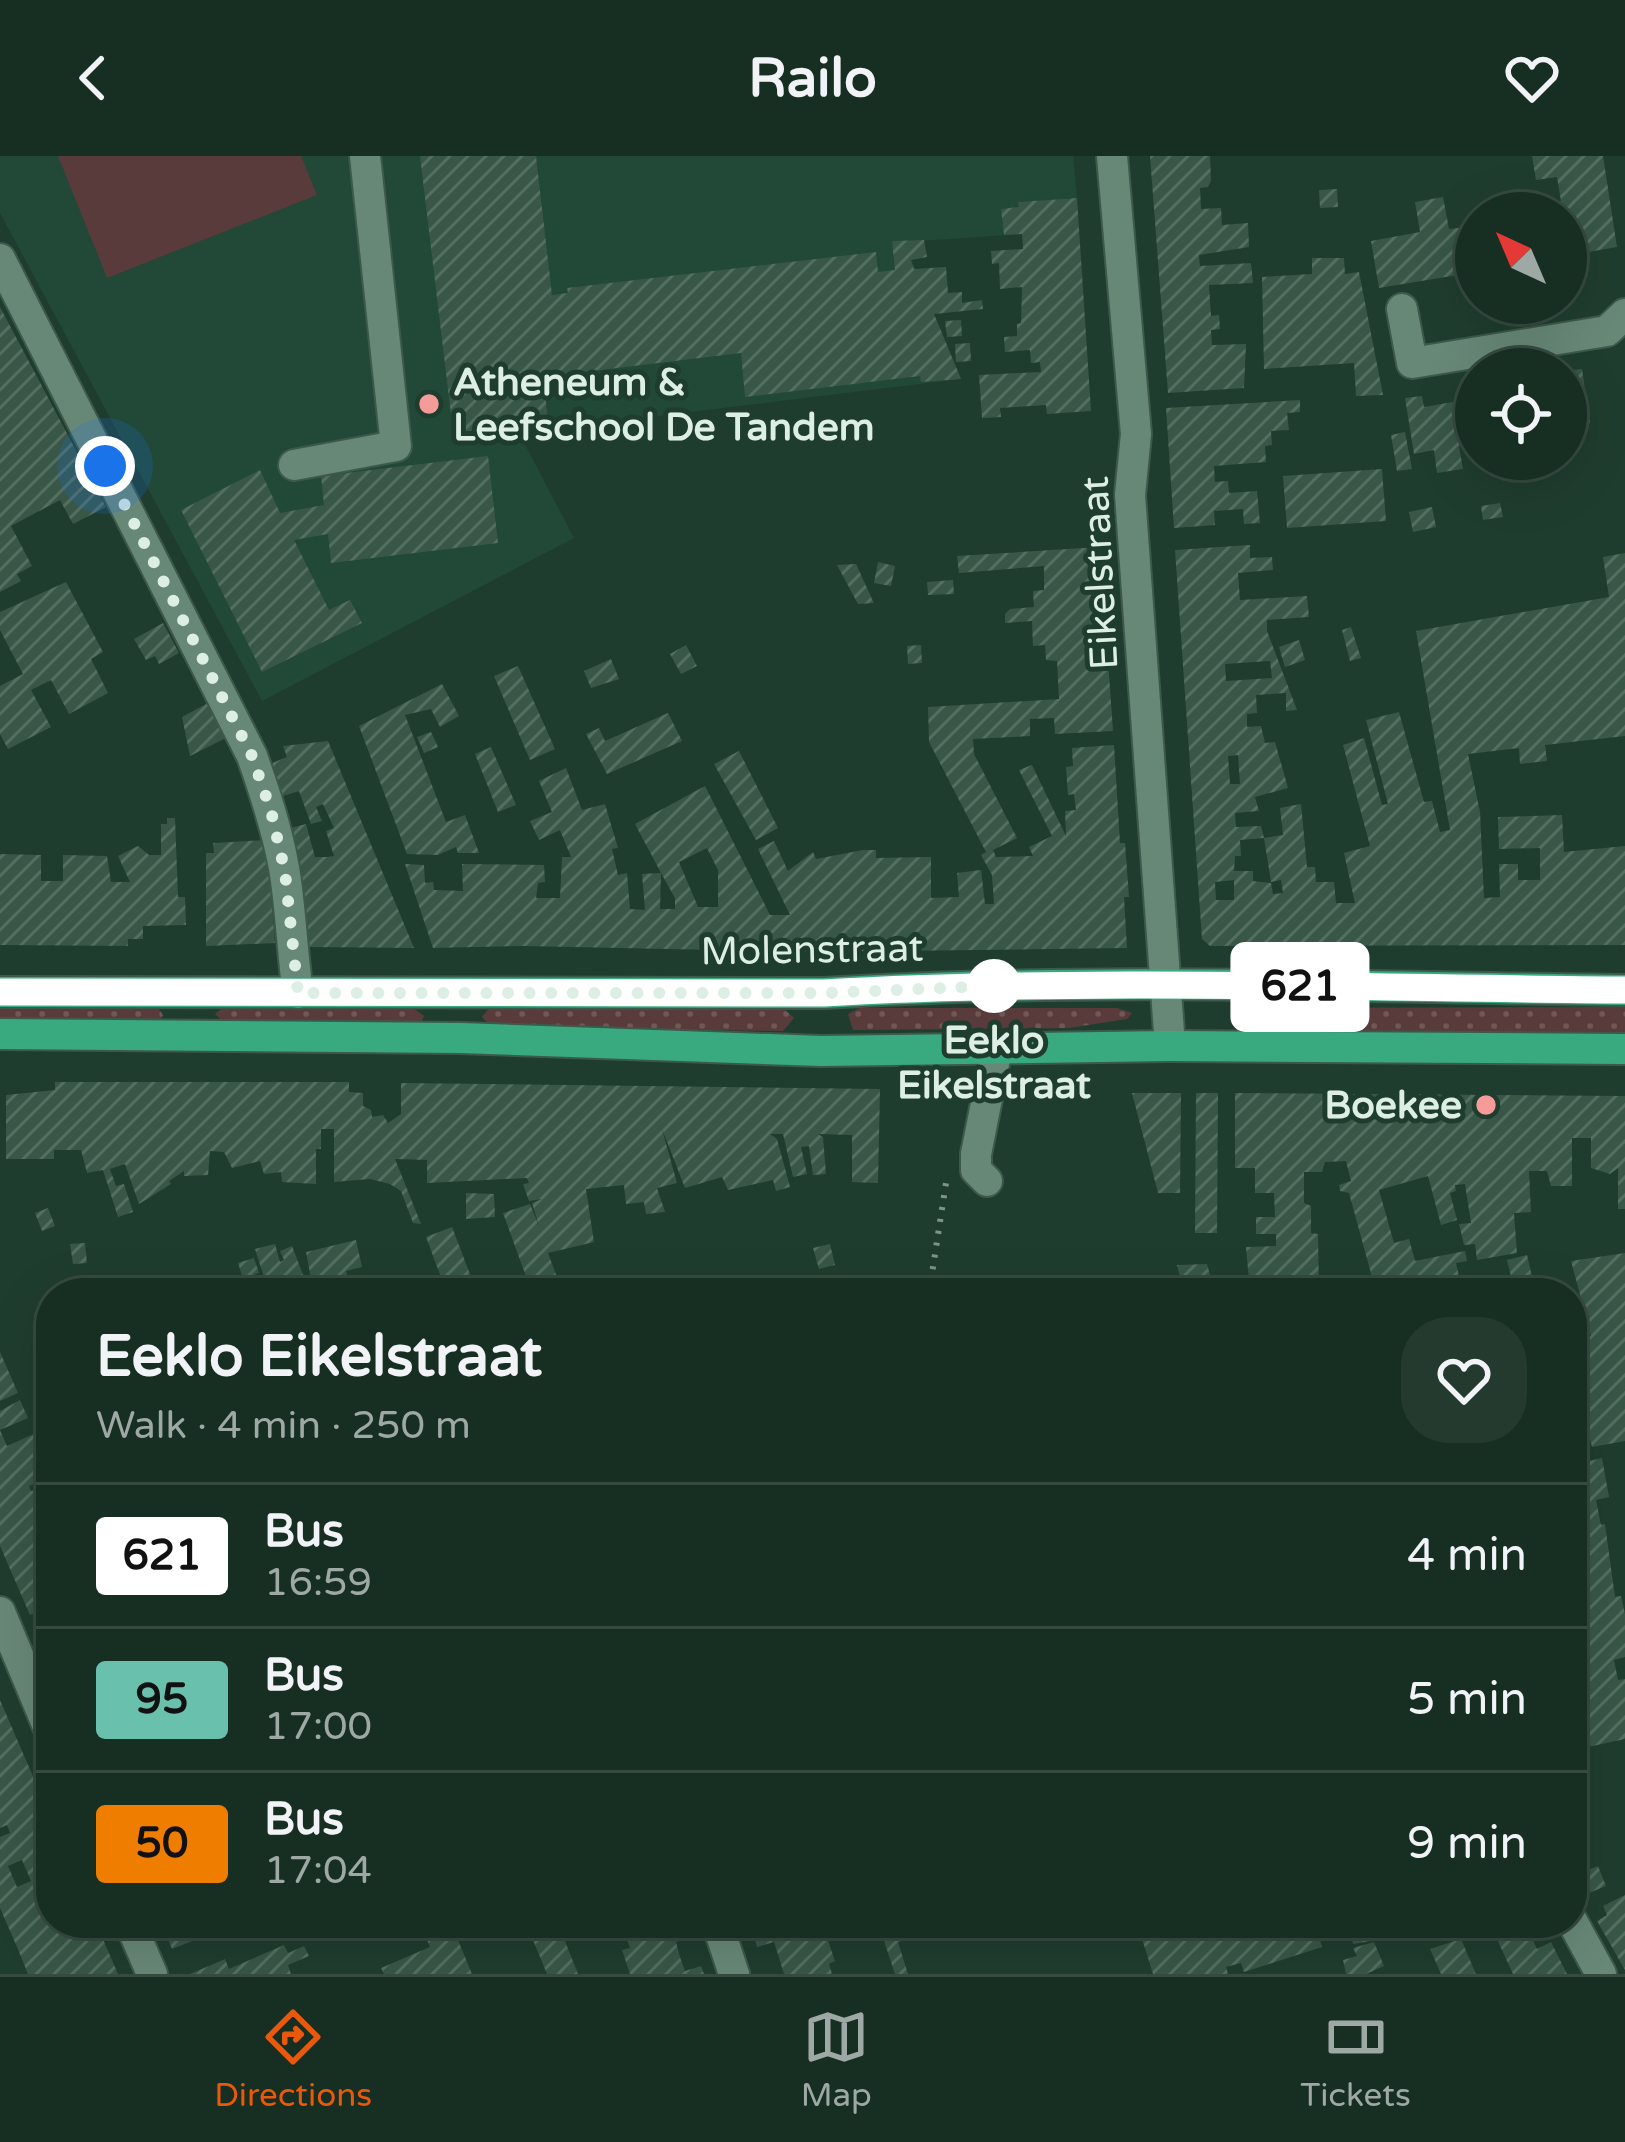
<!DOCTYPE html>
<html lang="en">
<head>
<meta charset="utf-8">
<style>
  body { margin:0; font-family:"Varela Round",sans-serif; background:#243a2f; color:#f1f3f6; height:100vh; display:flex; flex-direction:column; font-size:45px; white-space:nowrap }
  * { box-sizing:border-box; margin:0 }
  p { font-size:39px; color:#9ea8a5 }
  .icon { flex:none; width:66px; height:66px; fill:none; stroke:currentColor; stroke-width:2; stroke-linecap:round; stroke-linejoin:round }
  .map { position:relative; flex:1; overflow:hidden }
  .side { position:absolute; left:36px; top:1122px; width:1551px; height:660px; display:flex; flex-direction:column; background:#172e22; border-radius:48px; box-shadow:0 12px 48px #0002,0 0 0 3px #364a40 }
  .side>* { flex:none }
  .badge { padding:0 24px; border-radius:9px; font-size:42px; line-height:78px }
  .needle { width:78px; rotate:316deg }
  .buttons { position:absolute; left:1455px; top:36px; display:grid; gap:24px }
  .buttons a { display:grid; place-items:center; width:132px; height:132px; border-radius:50%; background:#172e22; box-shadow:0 12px 48px #0002,0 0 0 3px #364a40; font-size:60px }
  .you { position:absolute; width:60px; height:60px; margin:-30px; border:9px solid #fff; border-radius:50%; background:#1a73e8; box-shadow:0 0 0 18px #1a73e833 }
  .map>.badge { position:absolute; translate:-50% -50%; box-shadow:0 0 0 6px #fff }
  .round { display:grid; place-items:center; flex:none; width:126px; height:126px; border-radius:48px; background:#243a2f }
  .overview { display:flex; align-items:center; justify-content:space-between; height:204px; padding:0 60px }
  h1 { font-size:57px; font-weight:800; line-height:90px }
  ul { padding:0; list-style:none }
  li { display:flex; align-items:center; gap:36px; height:144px; padding:0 60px; border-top:3px solid #364a40 }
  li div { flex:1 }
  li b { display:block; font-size:45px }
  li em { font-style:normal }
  li .badge { min-width:132px; font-weight:700; text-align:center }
  header { display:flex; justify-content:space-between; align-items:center; height:156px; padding:0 60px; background:#172e22; font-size:54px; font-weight:800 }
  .tab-bar { display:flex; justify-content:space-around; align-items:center; height:168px; border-top:3px solid #364a40; background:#172e22; font-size:33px; color:#9ea8a5 }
  .tab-bar a { display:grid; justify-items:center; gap:6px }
  .tab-bar .current { color:#ea580c }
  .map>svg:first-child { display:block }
  .built { fill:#224837 }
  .grass { fill:url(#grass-dots) }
  .pitch { fill:#593b3b }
  .building { fill:url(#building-hatch); fill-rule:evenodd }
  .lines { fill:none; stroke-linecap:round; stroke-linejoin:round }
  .minor-casing { stroke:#3d594c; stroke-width:34 }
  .major-casing { stroke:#3d594c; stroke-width:34 }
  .path { stroke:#7d9488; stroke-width:6; stroke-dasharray:3 9; stroke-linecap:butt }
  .minor { stroke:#688877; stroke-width:30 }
  .major { stroke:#39aa7f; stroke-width:30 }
  .line-casing { stroke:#fff; stroke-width:27 }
  .line { stroke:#fff; stroke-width:18 }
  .walk { stroke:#ddeee5; stroke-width:12; stroke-dasharray:0 21.6 }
  .poi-dot { fill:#f59b99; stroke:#1f3d2e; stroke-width:4.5 }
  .stop-dot { fill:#fff; stroke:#fff; stroke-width:6 }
  .labels { text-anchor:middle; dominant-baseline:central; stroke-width:10; stroke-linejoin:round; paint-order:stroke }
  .poi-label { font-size:39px; font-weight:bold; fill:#ddeee5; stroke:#1f3d2e; text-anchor:start }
  .street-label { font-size:39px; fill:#ddeee5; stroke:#1f3d2e }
  .stop-label { font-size:39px; font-weight:bold; fill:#ddeee5; stroke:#1f3d2e }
</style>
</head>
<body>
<header><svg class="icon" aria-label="back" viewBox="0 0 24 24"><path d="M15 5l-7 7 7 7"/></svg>Railo<svg class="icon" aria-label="heart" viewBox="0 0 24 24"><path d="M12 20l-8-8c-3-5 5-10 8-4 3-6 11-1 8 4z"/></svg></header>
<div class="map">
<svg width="1625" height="1818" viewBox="0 0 1625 1818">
  <defs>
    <pattern id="grass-dots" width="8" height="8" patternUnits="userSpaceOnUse" patternTransform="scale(3)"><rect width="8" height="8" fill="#593b3b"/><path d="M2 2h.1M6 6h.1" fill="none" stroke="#705857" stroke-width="1.8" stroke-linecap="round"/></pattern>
    <pattern id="building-hatch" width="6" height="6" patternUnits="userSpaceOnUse" patternTransform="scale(3)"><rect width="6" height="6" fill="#385747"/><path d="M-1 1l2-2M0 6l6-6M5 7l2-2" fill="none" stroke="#546f61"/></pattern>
  </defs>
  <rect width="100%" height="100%" fill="#1f3d2e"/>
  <!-- built -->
  <path class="built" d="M0 0H1073L1077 42 1019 46 1022 78 904 86 961 223 519 277 574 382 262 545 0 57Z"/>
  <!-- grass -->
  <path class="grass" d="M0 849 150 850 158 852 163 859 160 866 0 867Z
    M226 849 410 850 424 860 421 867 227 869 215 858Z
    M491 850 783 852 794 862 783 875 491 871 482 861Z
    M1625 851V878H1242L1243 852Z
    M860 852H1117L1132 857 1127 863 1069 872 853 874 848 858Z"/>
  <!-- pitch -->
  <path class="pitch" d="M58 0H301L317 39 107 122Z"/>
  <!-- building -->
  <path class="building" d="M420 0H536L552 139 568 137 567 132 876 96 878 116 895 114 892 85 924 84 927 101 911 104 914 113 946 111 948 137 962 136V147L982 144 983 153 934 158 961 223 921 226 920 220 745 241 741 197 543 221 549 273 454 284Z
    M1150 0H1210L1211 25 1208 31 1200 32 1201 53 1221 52 1222 69 1248 67 1249 91 1199 99 1200 110 1251 107 1253 127 1209 129 1211 160 1219 159 1220 173 1211 174 1212 189 1246 188 1244 232 1168 237Z
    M1532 0H1603L1617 91 1566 100V57H1550L1548 47 1561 45 1557 21 1536 24Z
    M1337 33 1338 51 1320 52 1319 34Z
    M1443 41 1449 73 1476 70V116L1379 132 1371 85 1420 76 1415 46Z
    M1077 42 1091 255 1047 258 1046 249 1000 252 1001 261 982 262 979 219 1041 216 1040 206 1031 207 1030 194 1005 196 1004 181 1017 180V168L1021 167 1022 131 1000 133 999 107 992 108 991 95 1023 93 1022 78 1004 79 1001 53 1019 51 1018 46Z
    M1312 102H1344L1345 118 1359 116 1383 239 1356 240 1354 207 1264 213 1262 121 1312 118Z
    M0 151 106 351 73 368 60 344 11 370 32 410 17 418 21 425 0 436Z
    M961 164 962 180 947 181 945 165Z
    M970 187 971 205 956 206 955 188Z
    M1582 213 1590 267 1566 271V215Z
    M1422 240 1424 251 1476 242V288L1459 290 1463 313 1437 317 1434 294 1414 298 1405 242Z
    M1300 244V256L1287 257 1289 274 1271 275 1272 289 1265 290 1266 306 1214 310 1215 326 1228 325 1229 337 1257 335 1260 367 1244 368 1243 353 1214 355 1215 369 1174 372 1166 252Z
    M1405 276 1412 313 1397 315 1391 279Z
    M488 300 498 387 331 407 328 378 294 384 329 454 350 444 362 467 262 516 181 354 260 314 280 357 324 349 321 320Z
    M1382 313 1386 365 1287 372 1283 320Z
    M1500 347 1503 361 1483 364 1481 350Z
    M1432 351 1436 371 1413 376 1409 356Z
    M1250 389V402L1272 401 1273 414 1238 417 1240 444 1307 440 1309 461 1267 464V475L1297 554 1286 555V537L1256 539 1257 557 1247 558V571L1261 570 1265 587 1275 586 1288 632 1255 641 1259 655 1235 657 1236 671 1261 670 1264 682 1240 684 1241 700H1235L1234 715H1253V725L1271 727 1273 738 1283 737 1281 724 1271 726 1264 682 1283 679 1280 652 1301 648 1307 711H1315L1316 726H1334L1336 747H1355L1344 697 1370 690 1343 589 1364 582 1382 649 1388 648 1366 564 1399 556 1424 646 1432 645 1440 676 1450 674 1416 475 1609 441 1603 401 1625 397V580L1545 589 1547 605 1520 608 1519 592 1468 598 1480 656 1484 742 1500 741 1499 708H1518V724H1540V692L1499 693 1498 661 1562 659 1564 696 1625 690V789L1210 790 1202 783 1175 394ZM1270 505 1272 522 1226 525 1225 508ZM1238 599 1240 628H1230L1228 600ZM1234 724V744H1216L1215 726Z
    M1100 391 1113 575 1055 578 1054 562 1030 563V580L973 583 974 598 1017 682 993 694 996 701 1033 700 1029 691 1052 680 1019 614 1032 609 1066 680 1065 655 1076 654 1074 638 1068 639 1066 611 1073 610 1072 592 1114 589 1120 687H1125L1129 741H1124L1127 792 810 796 524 790 433 792 405 708 424 709 425 727 433 726 434 734 463 735 462 708 544 709 545 726 538 727 536 742H560L562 701H571L560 674 539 684 530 665 552 656 539 625 566 612 582 654 605 648 618 692 612 693 618 719 627 717 630 753 645 754 642 718 661 717 635 668 705 630 770 759H790L758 693 774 685 788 715 813 696 816 703 863 694H876V702L931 701V742L959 741 957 717 981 714 985 748H994L992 719 981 699 986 696 929 586 928 551 1059 543 1057 505 1046 504 1045 489 1033 490 1032 465 1005 467V458L1010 453 1034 451 1033 435 1044 434V410L959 417 957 400ZM707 692 718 714V751H698L679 706ZM661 717 675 742V753H660Z
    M878 406 895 410 891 430 874 427Z
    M856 408 872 443 874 447 858 448 837 409Z
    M953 424 954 438 928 439 927 426Z
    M66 426 103 496 91 503 108 537 69 558 51 524 31 534 51 571 8 593 0 578V530L23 518 0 474V456Z
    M163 467 179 497 159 508 155 500 146 504 134 483Z
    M1351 471 1361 502 1350 505 1342 474Z
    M1299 484 1305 504 1285 511 1279 491Z
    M686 489 697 510 681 518 670 498Z
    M921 489 922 507 908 508 907 490Z
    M611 503 619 523 591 532 584 515Z
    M518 510 555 593 530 604 494 520Z
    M442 528 459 560 440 571 431 553 405 559 446 666 465 659 479 697H458L456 691 438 699 407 698 359 570Z
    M210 546 228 581 190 600 182 561Z
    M668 557 682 585 607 618 586 578 599 572 605 585Z
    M431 576 438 591 424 597 417 581Z
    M328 585 414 792 307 791 301 722 283 674 306 668 315 701H327L334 700 326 675 334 672 323 648 316 651 322 665 311 668 299 635 280 641 272 607 287 601 283 590Z
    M491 591 516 649 498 656 475 598Z
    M739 595 778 672 756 684 714 608Z
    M167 662H175L178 741H185L186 769 143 770V783H128V790L0 789V698L41 699V725H63V699L107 700 111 726H130L118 700 138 690 149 699H161V668H167Z
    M267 684 275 787 206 790V697H214L213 687Z
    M55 926H349V936L363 937V950L371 954 372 961 383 959 388 967 401 958V927L880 933 878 1027 852 1026V979L818 978 823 981 826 1018 813 1019 809 990 801 991 807 1018 793 1021 783 978H770L777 983 790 1031 776 1035 773 1024 728 1034 722 1021 685 1032 662 973 677 1027 657 1032 665 1056 646 1058 644 1046 626 1048 624 1029 586 1033 594 1086 548 1097 563 1137H532L503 1057 530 1048 539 1070 532 1047 542 1043 529 1045 523 1028 529 1027 527 1022 427 1027V1004L395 1003 421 1068 413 1067 401 1035 390 1028 370 1023 334 1026V973H321V993H316V1028L282 1026 281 1016 264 1018 260 1005 232 1012 224 996 210 995 208 1019 184 1020V1015L169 1025 171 1028 139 1048 125 1008 110 1013 116 1030 124 1028 133 1056 118 1061 103 1014 87 1017 81 994H54V1003H6V939L55 934Z
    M1132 937H1181L1180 1037H1158Z
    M1196 937H1218L1217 1077H1195Z
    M1235 937 1625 940V1053H1618V1012L1610 1018 1591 1012V982H1572V1030H1551L1547 1015H1529L1531 1056 1514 1057 1517 1097 1477 1104 1475 1088 1464 1089 1459 1068 1471 1067 1465 1028 1455 1029 1456 1035 1450 1037 1457 1064 1441 1069 1428 1020 1379 1034 1394 1087 1409 1083 1415 1105 1465 1095 1467 1105 1456 1107 1460 1124 1405 1130 1407 1137H1395L1394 1131 1375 1132 1349 1037 1340 1035 1339 1029 1351 1025 1346 1005 1325 1006 1322 1016H1304V1047L1311 1050V1077L1318 1078 1319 1134 1250 1136 1246 1091 1276 1090V1078H1256V1061H1275L1274 1037H1255V1012H1235Z
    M466 1037 494 1038 495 1061 466 1063Z
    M48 1052 55 1070 42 1075 35 1057Z
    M452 1071 476 1134 477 1137H447L436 1108 426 1081Z
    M356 1084 362 1111 346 1115 351 1137H322L319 1121 311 1123 306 1096Z
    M85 1087 87 1107 73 1108 70 1088Z
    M275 1088 280 1106 284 1104 280 1095 292 1090 310 1137H269L255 1093Z
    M830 1088 835 1109 819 1113 813 1092Z
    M1625 1097V1285L1592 1291 1572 1212V1184L1591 1180 1571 1105Z
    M1527 1099 1536 1137H1515L1507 1104Z
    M254 1102 259 1117 243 1123 238 1107Z
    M1207 1108 1215 1137H1184L1177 1109Z
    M199 1120 206 1137H174L185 1132 182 1128Z
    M605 1122 611 1137H585L582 1131Z
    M0 1196 18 1237 0 1245Z
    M20 1244 28 1262 0 1274 7 1290 36 1277 51 1310V1321L29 1330 31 1335 40 1332 51 1351V1450L30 1459 0 1390V1255Z
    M1602 1302 1609 1341 1596 1344 1601 1369 1605 1368 1615 1441 1621 1440 1625 1458V1501L1614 1504 1618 1524 1625 1523V1583L1588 1591 1585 1577 1572 1580V1309Z
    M0 1544 51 1662V1767H96L118 1818H28L17 1791 0 1752V1681L10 1677 7 1669 0 1672ZM22 1704 31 1725 17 1731 8 1710Z
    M1598 1710 1606 1730 1589 1737 1581 1717Z
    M1625 1739V1814L1597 1765 1607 1759 1603 1750Z
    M161 1767H238L172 1793Z
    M420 1767H451L472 1818H384L381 1812 430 1791Z
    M526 1767H571L574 1775 563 1780 578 1818H547Z
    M622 1767H687L691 1781 676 1786 680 1801 685 1815 701 1810 704 1818H630L622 1794 630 1792Z
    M750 1767H822L835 1805 829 1808 832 1818H784L774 1786 757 1791Z
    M878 1767H930L933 1775 898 1786 908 1818H895Z
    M970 1767H993L996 1778 975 1785Z
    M1137 1767H1315L1322 1791 1244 1816 1241 1807 1226 1811 1228 1818H1153Z
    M1349 1767H1367L1371 1785 1353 1788Z
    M1526 1769 1537 1793 1551 1786 1567 1818H1513L1495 1779Z
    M1461 1783 1476 1818H1441L1430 1793Z
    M1374 1786 1384 1810 1366 1818H1346L1343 1804 1357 1800 1353 1792Z
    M284 1789 288 1797 304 1790 309 1800 288 1809 291 1818H190L225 1803 229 1813Z"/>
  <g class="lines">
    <defs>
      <path id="minor" d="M1112 0 1136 278 1130 339 1170 890
        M0 103 252 600C265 637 277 673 284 712 291 753 292 796 298 837
        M1402 153 1412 207 1607 175 1625 158
        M294 309 396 290 365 0
        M987 1025 976 1014V998L997 892
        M0 1456 51 1578
        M1572 1765 1601 1818
        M130 1767 152 1818
        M717 1767 734 1818"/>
      <path id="major" d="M0 836 824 837C1090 821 1358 831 1625 834
        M0 878 461 882 821 895 1170 890 1625 893"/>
    </defs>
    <!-- minor casing -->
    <use href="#minor" class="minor-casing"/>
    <!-- major casing -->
    <use href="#major" class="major-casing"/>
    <!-- path -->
    <path class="path" d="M929 1137 946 1027"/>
    <!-- minor -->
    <use href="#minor" class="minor"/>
    <!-- major -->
    <use href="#major" class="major"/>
  </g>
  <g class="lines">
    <defs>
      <path id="line" d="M0 836 824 837C1091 822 1358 832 1625 834"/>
    </defs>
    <!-- line casing -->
    <use href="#line" class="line-casing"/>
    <!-- line -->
    <use href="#line" class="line"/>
    <!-- walk -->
    <path class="walk" d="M105 310 252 600 271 655 285 716 298 837H824L994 830"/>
  </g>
  <!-- markers -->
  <g class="poi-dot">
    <circle cx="429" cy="248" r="12"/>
    <circle cx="1486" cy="949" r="12"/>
  </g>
  <circle class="stop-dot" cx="994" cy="830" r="24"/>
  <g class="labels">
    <!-- poi labels -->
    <g class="poi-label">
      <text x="453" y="226">Atheneum &amp;<tspan x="453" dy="45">Leefschool De Tandem</tspan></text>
      <text x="1462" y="949" text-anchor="end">Boekee</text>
    </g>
    <!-- street labels -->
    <g class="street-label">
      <text transform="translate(1100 417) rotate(-93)">Eikelstraat</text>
      <text transform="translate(812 794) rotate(-1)">Molenstraat</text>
    </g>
    <!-- stop labels -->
    <g class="stop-label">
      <text x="994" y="884">Eeklo<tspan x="994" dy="45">Eikelstraat</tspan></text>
    </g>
  </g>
</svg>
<div class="buttons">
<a><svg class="needle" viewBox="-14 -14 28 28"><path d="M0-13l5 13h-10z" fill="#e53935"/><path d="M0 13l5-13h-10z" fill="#9ea8a5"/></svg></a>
<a><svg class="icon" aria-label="locate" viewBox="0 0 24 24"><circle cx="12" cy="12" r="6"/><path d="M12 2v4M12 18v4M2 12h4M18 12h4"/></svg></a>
</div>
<div class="you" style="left:105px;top:310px"></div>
<b class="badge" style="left:1300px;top:831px;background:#fff;color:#111">621</b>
<section class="side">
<div class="overview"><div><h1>Eeklo Eikelstraat</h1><p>Walk · 4 min · 250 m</p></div><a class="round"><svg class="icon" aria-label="heart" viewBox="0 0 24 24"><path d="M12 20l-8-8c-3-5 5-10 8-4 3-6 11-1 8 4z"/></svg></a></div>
<ul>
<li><span class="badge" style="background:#fff;color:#111">621</span><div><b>Bus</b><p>16:59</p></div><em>4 min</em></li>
<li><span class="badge" style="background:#69c0ac;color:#111">95</span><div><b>Bus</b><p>17:00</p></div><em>5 min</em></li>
<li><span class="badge" style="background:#ef7d00;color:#111">50</span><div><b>Bus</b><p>17:04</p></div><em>9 min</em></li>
</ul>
</section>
</div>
<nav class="tab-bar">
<a class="current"><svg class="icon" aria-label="directions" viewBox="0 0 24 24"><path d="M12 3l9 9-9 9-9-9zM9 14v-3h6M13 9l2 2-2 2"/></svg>Directions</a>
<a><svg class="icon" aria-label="map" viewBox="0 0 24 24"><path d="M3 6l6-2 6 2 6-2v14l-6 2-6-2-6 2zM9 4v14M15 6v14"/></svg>Map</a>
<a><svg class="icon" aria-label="tickets" viewBox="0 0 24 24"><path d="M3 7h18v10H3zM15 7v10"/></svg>Tickets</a>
</nav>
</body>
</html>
